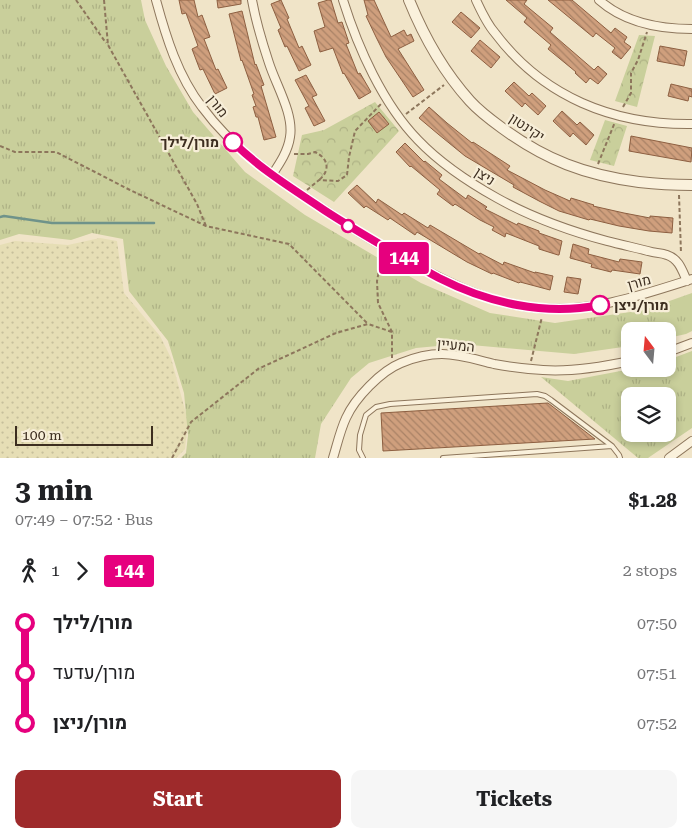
<!DOCTYPE html>
<html lang="en">
<head>
<meta charset="utf-8">
<style>
  body { margin:0; font-family:"Roboto Serif",Heebo,serif; background:#f6f6f6; color:#202124; height:100vh; display:flex; flex-direction:column; font-size:19px; white-space:nowrap }
  * { box-sizing:border-box; margin:0 }
  p { font-size:16px; color:#757577 }
  .icon { flex:none; width:28px; height:28px; fill:none; stroke:currentColor; stroke-width:2; stroke-linecap:round; stroke-linejoin:round }
  .map { position:relative; height:458px; overflow:hidden }
  .sheet { display:flex; flex-direction:column; background:#fff; flex:1 }
  .sheet>* { flex:none }
  .badge { padding:0 10px; border-radius:4px; font-size:18px; line-height:32px }
  .needle { width:32px; rotate:344deg }
  .fabs { position:absolute; left:621px; top:322px; display:grid; gap:10px }
  .fabs a { display:grid; place-items:center; width:55px; height:55px; border-radius:10px; background:#fff; box-shadow:0 2px 8px #0003; font-size:25px }
  .scale { position:absolute; left:15px; bottom:12px; width:138px; box-sizing:border-box; padding-left:5px; border:2px solid #3d2e20; border-top:0; font-size:14px; line-height:18px; white-space:nowrap; color:#3d2e20; -webkit-text-stroke:4px #f7eed8; paint-order:stroke }
  .map>.badge { position:absolute; translate:-50% -50%; box-shadow:0 0 0 2px #fff }
  .legs { display:flex; align-items:center; gap:8px; height:55px; padding:0 15px; font-size:16px }
  .legs p { margin-inline-start:auto }
  .summary { display:flex; align-items:center; justify-content:space-between; height:85px; padding:0 15px }
  h1 { font-size:28px; font-weight:700; line-height:38px }
  .action { display:flex; gap:10px; margin-top:auto; padding:10px 15px }
  .action a { flex:1; height:58px; border-radius:10px; background:#9e2a2b; color:#fff; font-size:20px; font-weight:700; line-height:58px; text-align:center }
  .action a+a { background:#f6f6f6; color:#202124 }
  ul { padding:0 15px; list-style:none }
  li { display:flex; align-items:center; gap:18px; height:50px; font-size:19px }
  li i { display:grid; place-items:center; width:8px; height:100%; margin:0 6px; background:currentColor }
  li i::after { content:''; width:12px; height:12px; margin:-6px; border:4px solid; border-radius:50%; background:#fff }
  li p { margin-inline-start:auto }
  li:first-child i { background:linear-gradient(#0000 50%,currentColor 0) }
  li:last-child i { background:linear-gradient(currentColor 50%,#0000 0) }
  .map>svg:first-child { display:block }
  .farmland { fill:url(#farmland-dots) }
  .grass { fill:url(#grass-tufts); fill-rule:evenodd }
  .park { fill:url(#park-crowns) }
  .lines { fill:none; stroke-linecap:round; stroke-linejoin:round }
  .stream { stroke:#6f938a; stroke-width:2.5 }
  .building { fill:url(#building-back-hatch); stroke:#8d5f41 }
  .service-casing { stroke:#8d765c; stroke-width:6 }
  .minor-casing { stroke:#8d765c; stroke-width:10 }
  .tertiary-casing { stroke:#8d765c; stroke-width:12 }
  .path { stroke:#8d765c; stroke-width:2; stroke-dasharray:4 2.5; stroke-linecap:butt }
  .service { stroke:#faf1dc; stroke-width:4 }
  .minor { stroke:#faf1dc; stroke-width:8 }
  .tertiary { stroke:#faf1dc; stroke-width:10 }
  .line-1-casing { stroke:#fff; stroke-width:11 }
  .line-1 { stroke:#e6007e; stroke-width:8 }
  .stop-1-dot { fill:#fff; stroke:#e6007e; stroke-width:2.5 }
  .labels { text-anchor:middle; dominant-baseline:central; stroke-width:4.5; stroke-linejoin:round; paint-order:stroke }
  .street-label { font-size:14px; fill:#3d2e20; stroke:#f7eed8 }
  .stop-label { font-size:14px; font-weight:bold; fill:#3d2e20; stroke:#f7eed8; text-anchor:end }
</style>
</head>
<body>
<div class="map">
<svg width="692" height="458" viewBox="0 0 692 458">
  <defs>
    <pattern id="farmland-dots" width="8" height="8" patternUnits="userSpaceOnUse" patternTransform="scale(1.25)"><rect width="8" height="8" fill="#e6deb5"/><path d="M2 2h.1M6 6h.1" fill="none" stroke="#c6bf9b" stroke-width="1.8" stroke-linecap="round"/></pattern>
    <pattern id="grass-tufts" width="24" height="20" patternUnits="userSpaceOnUse" patternTransform="scale(1.25)"><rect width="24" height="20" fill="#c9cf9b"/><path d="M3 7l-1-3M5 7V3M7 7l1-3M15 17l-1-3M17 17v-4M19 17l1-3" fill="none" stroke="#aeb285"/></pattern>
    <pattern id="park-crowns" width="20" height="18" patternUnits="userSpaceOnUse" patternTransform="scale(1.25)"><rect width="20" height="18" fill="#c9cf9b"/><path d="M2 6a3 3 0 1 1 6 0M12 15a3 3 0 1 1 6 0" fill="none" stroke="#aeb285"/></pattern>
    <pattern id="building-back-hatch" width="6" height="6" patternUnits="userSpaceOnUse" patternTransform="scale(1.25)"><rect width="6" height="6" fill="#cf9f7d"/><path d="M-1 5l2 2M0 0l6 6M5-1l2 2" fill="none" stroke="#a98266"/></pattern>
  </defs>
  <rect width="100%" height="100%" fill="#f0e4c8"/>
  <!-- farmland -->
  <path class="farmland" d="M100 238 117 241 124 293 160 336 171 358 188 421 185 449 176 458H0V245L15 241 68 245Z"/>
  <!-- grass -->
  <path class="grass" d="M0 0H141L145 20 166 66 193 112 245 172 305 215 421 283 490 313 555 323 644 310 692 293V331L686 334 668 338V331H630V346L574 354 460 344 416 348 369 363 351 378 321 424 315 458H181L186 453 188 435 184 393 168 341 129 291 123 239 92 233 71 240 19 234 0 240Z
    M692 351V428L648 458H638L541 377 568 381 631 369H668V360ZM668 396V434H630V396Z"/>
  <!-- park -->
  <path class="park" d="M639 35 655 36 637 107 615 101Z
    M375 102 399 131 334 202 293 176 302 135 324 130Z
    M605 120 627 126 614 166 590 160Z"/>
  <g class="lines">
    <!-- stream -->
    <path class="stream" d="M0 217 4 216 52 223H154"/>
  </g>
  <!-- building -->
  <path class="building" d="M179 0H194L198 17 202 15 210 37 204 39 216 70 218 69 227 88 215 94 203 69 200 70 192 49 198 46 186 13 182 14Z
    M217 0H241V4L218 8Z
    M281 0 289 18 287 19 299 48 302 46 311 65 299 71 287 46 285 47 278 30 281 28 271 4Z
    M328 0H331L338 23 342 22 349 43 346 44 358 74 360 73 371 92 359 99 344 73 343 74 333 48 320 52 314 31 325 27 318 3Z
    M364 0H374L391 37 404 30 407 36 411 34 414 41 398 49 424 90 413 97 386 57 376 37 366 16 368 15Z
    M506 0H527L524 4 553 28 550 32 594 70 598 66 607 74 598 84 590 78 586 83 575 73 576 72 548 49 551 45 524 22 527 18Z
    M548 0H572L611 33 615 28 627 37 624 42 631 47 621 59 612 52 615 48 596 33 593 37Z
    M242 11 255 65 256 64 264 85 261 86 276 137 264 140 258 117H256L253 107 256 106 252 95 254 94 242 60 241 61 229 14Z
    M461 12 480 28 471 38 452 22Z
    M480 40 500 57 491 68 471 51Z
    M660 46 687 51 684 66 657 61Z
    M306 75 317 95 312 97 325 121 314 126 305 108 309 106 295 80Z
    M514 82 529 96 532 93 546 106 538 115 525 103 522 107 505 91Z
    M671 84 692 89V97L689 96 688 101 668 96Z
    M429 107 447 123 472 143 473 142 510 166 507 170 545 190 570 201 571 198 594 205 593 206 624 213 650 218V216L673 218 672 233 649 231 619 226 590 219 589 220 559 211 539 201 513 187 514 185 465 156 438 134 419 118Z
    M562 111 577 125 580 122 594 135 586 145 573 133 570 137 553 121Z
    M379 112 389 124 377 133 368 121Z
    M631 136 692 148 691 162 629 151Z
    M405 143 424 162 425 161 442 175 439 179 466 199 468 195 487 207 485 209 517 225 518 223 539 231V233L562 241 559 255H558L539 249V246L506 233 505 237 492 230 494 227 480 220 455 204 453 206 437 194 440 190 411 166 410 167 396 152Z
    M357 185 376 203 378 199 402 215 404 213 428 228 430 225 479 254 480 253 503 265 504 262 535 273V272L553 276 550 290 520 282 519 283 493 273 492 274 467 262 417 232 415 235 390 218 388 220 366 206 364 208 348 193Z
    M573 244 589 249 588 254 619 262 620 259 642 262 640 274 612 270 611 272 591 267 592 264 570 258Z
    M567 277 581 279 578 294 564 292Z
    M548 403 595 439 383 451 381 413Z"/>
  <g class="lines">
    <defs>
      <path id="service" d="M363 458 359 450 360 435 366 415 376 407 390 404 537 394 545 396 551 400 612 446 619 455 620 458
        M443 458 612 446"/>
      <path id="minor" d="M156 0C166 37 178 76 202 107 235 152 280 181 326 211 351 228 377 243 403 258 446 282 487 303 537 308 590 313 642 295 692 279
        M252 0C256 22 262 42 269 63 276 85 294 114 290 137 288 151 280 163 272 175
        M343 0C358 48 383 104 418 140 439 162 470 183 497 198 531 217 570 231 607 241 622 245 637 248 652 252 656 253 662 253 667 255 679 259 682 270 687 281
        M476 0C481 11 487 24 495 33 543 97 613 125 692 124
        M599 0C625 23 659 29 692 29
        M668 352 692 343
        M333 458C337 445 340 431 346 418 355 398 381 371 401 363 413 358 429 354 442 354 460 354 477 360 494 364 510 367 527 369 543 370 572 372 602 367 630 361
        M669 458 692 441"/>
      <path id="tertiary" d="M409 0C424 37 443 71 470 101 479 111 491 120 502 128 546 160 585 175 639 182 656 184 674 185 692 185"/>
    </defs>
    <!-- service casing -->
    <use href="#service" class="service-casing"/>
    <!-- minor casing -->
    <use href="#minor" class="minor-casing"/>
    <!-- tertiary casing -->
    <use href="#tertiary" class="tertiary-casing"/>
    <!-- path -->
    <path class="path" d="M76 0 106 43
      M104 0 108 45 197 204 206 226
      M623 107 631 93V73L638 60 647 32
      M406 114 444 85
      M0 146 15 152H56L130 190 206 226 289 244 368 324
      M294 154H308L315 152C328 158 331 170 319 180
      M598 164 615 122
      M307 190 319 180 338 181 347 175 349 157 355 131 381 104
      M679 195 681 253
      M382 254 377 281 378 303 392 332V358
      M531 361 542 317
      M172 458 191 422 258 369 336 333 368 324 392 332"/>
    <!-- service -->
    <use href="#service" class="service"/>
    <!-- minor -->
    <use href="#minor" class="minor"/>
    <!-- tertiary -->
    <use href="#tertiary" class="tertiary"/>
  </g>
  <g class="lines">
    <defs>
      <path id="line-1" d="M233 142C260 169 293 189 324 210 350 227 376 242 402 257 414 264 426 271 439 278 488 303 545 316 600 305"/>
    </defs>
    <!-- line-1 casing -->
    <use href="#line-1" class="line-1-casing"/>
    <!-- line-1 -->
    <use href="#line-1" class="line-1"/>
  </g>
  <!-- markers -->
  <g class="stop-1-dot">
    <circle cx="233" cy="142" r="9"/>
    <circle cx="348" cy="226" r="6"/>
    <circle cx="600" cy="305" r="9"/>
  </g>
  <g class="labels">
    <!-- street labels -->
    <g class="street-label">
      <text transform="translate(218 106) rotate(51)">מורן</text>
      <text transform="translate(527 127) rotate(33)">יקינטון</text>
      <text transform="translate(485 176) rotate(33)">ניצן</text>
      <text transform="translate(639 282) rotate(-16)">מורן</text>
      <text transform="translate(456 345) rotate(6)">המעיין</text>
    </g>
    <!-- stop labels -->
    <g class="stop-label">
      <text x="219" y="142">מורן/לילך</text>
      <text x="614" y="305" text-anchor="start">מורן/ניצן</text>
    </g>
  </g>
</svg>
<div class="fabs">
<a><svg class="needle" viewBox="-14 -14 28 28"><path d="M0-13l5 13h-10z" fill="#e53935"/><path d="M0 13l5-13h-10z" fill="#757577"/></svg></a>
<a><svg class="icon" aria-label="layers" viewBox="0 0 24 24"><path d="M12 4l9 5-9 5-9-5zM3 14l9 5 9-5"/></svg></a>
</div>
<div class="scale">100 m</div>
<b class="badge" style="left:404px;top:258px;background:#e6007e;color:#fff">144</b>
</div>
<section class="sheet">
<div class="summary"><div><h1>3 min</h1><p>07:49 – 07:52 · Bus</p></div><b>$1.28</b></div>
<div class="legs"><svg class="icon" aria-label="walk" viewBox="0 0 24 24"><circle cx="13" cy="4" r="2"/><path d="M13 8l-2 6 4 7M11 14l-3 7M7 12l3-4h3l4 4"/></svg>1<svg class="icon" aria-label="forward" viewBox="0 0 24 24"><path d="M9 5l7 7-7 7"/></svg><b class="badge" style="background:#e6007e;color:#fff">144</b><p>2 stops</p></div>
<ul>
<li><i style="color:#e6007e"></i><b>מורן/לילך</b><p>07:50</p></li>
<li><i style="color:#e6007e"></i><span>מורן/עדעד</span><p>07:51</p></li>
<li><i style="color:#e6007e"></i><b>מורן/ניצן</b><p>07:52</p></li>
</ul>
<div class="action"><a>Start</a><a>Tickets</a></div>
</section>
</body>
</html>
